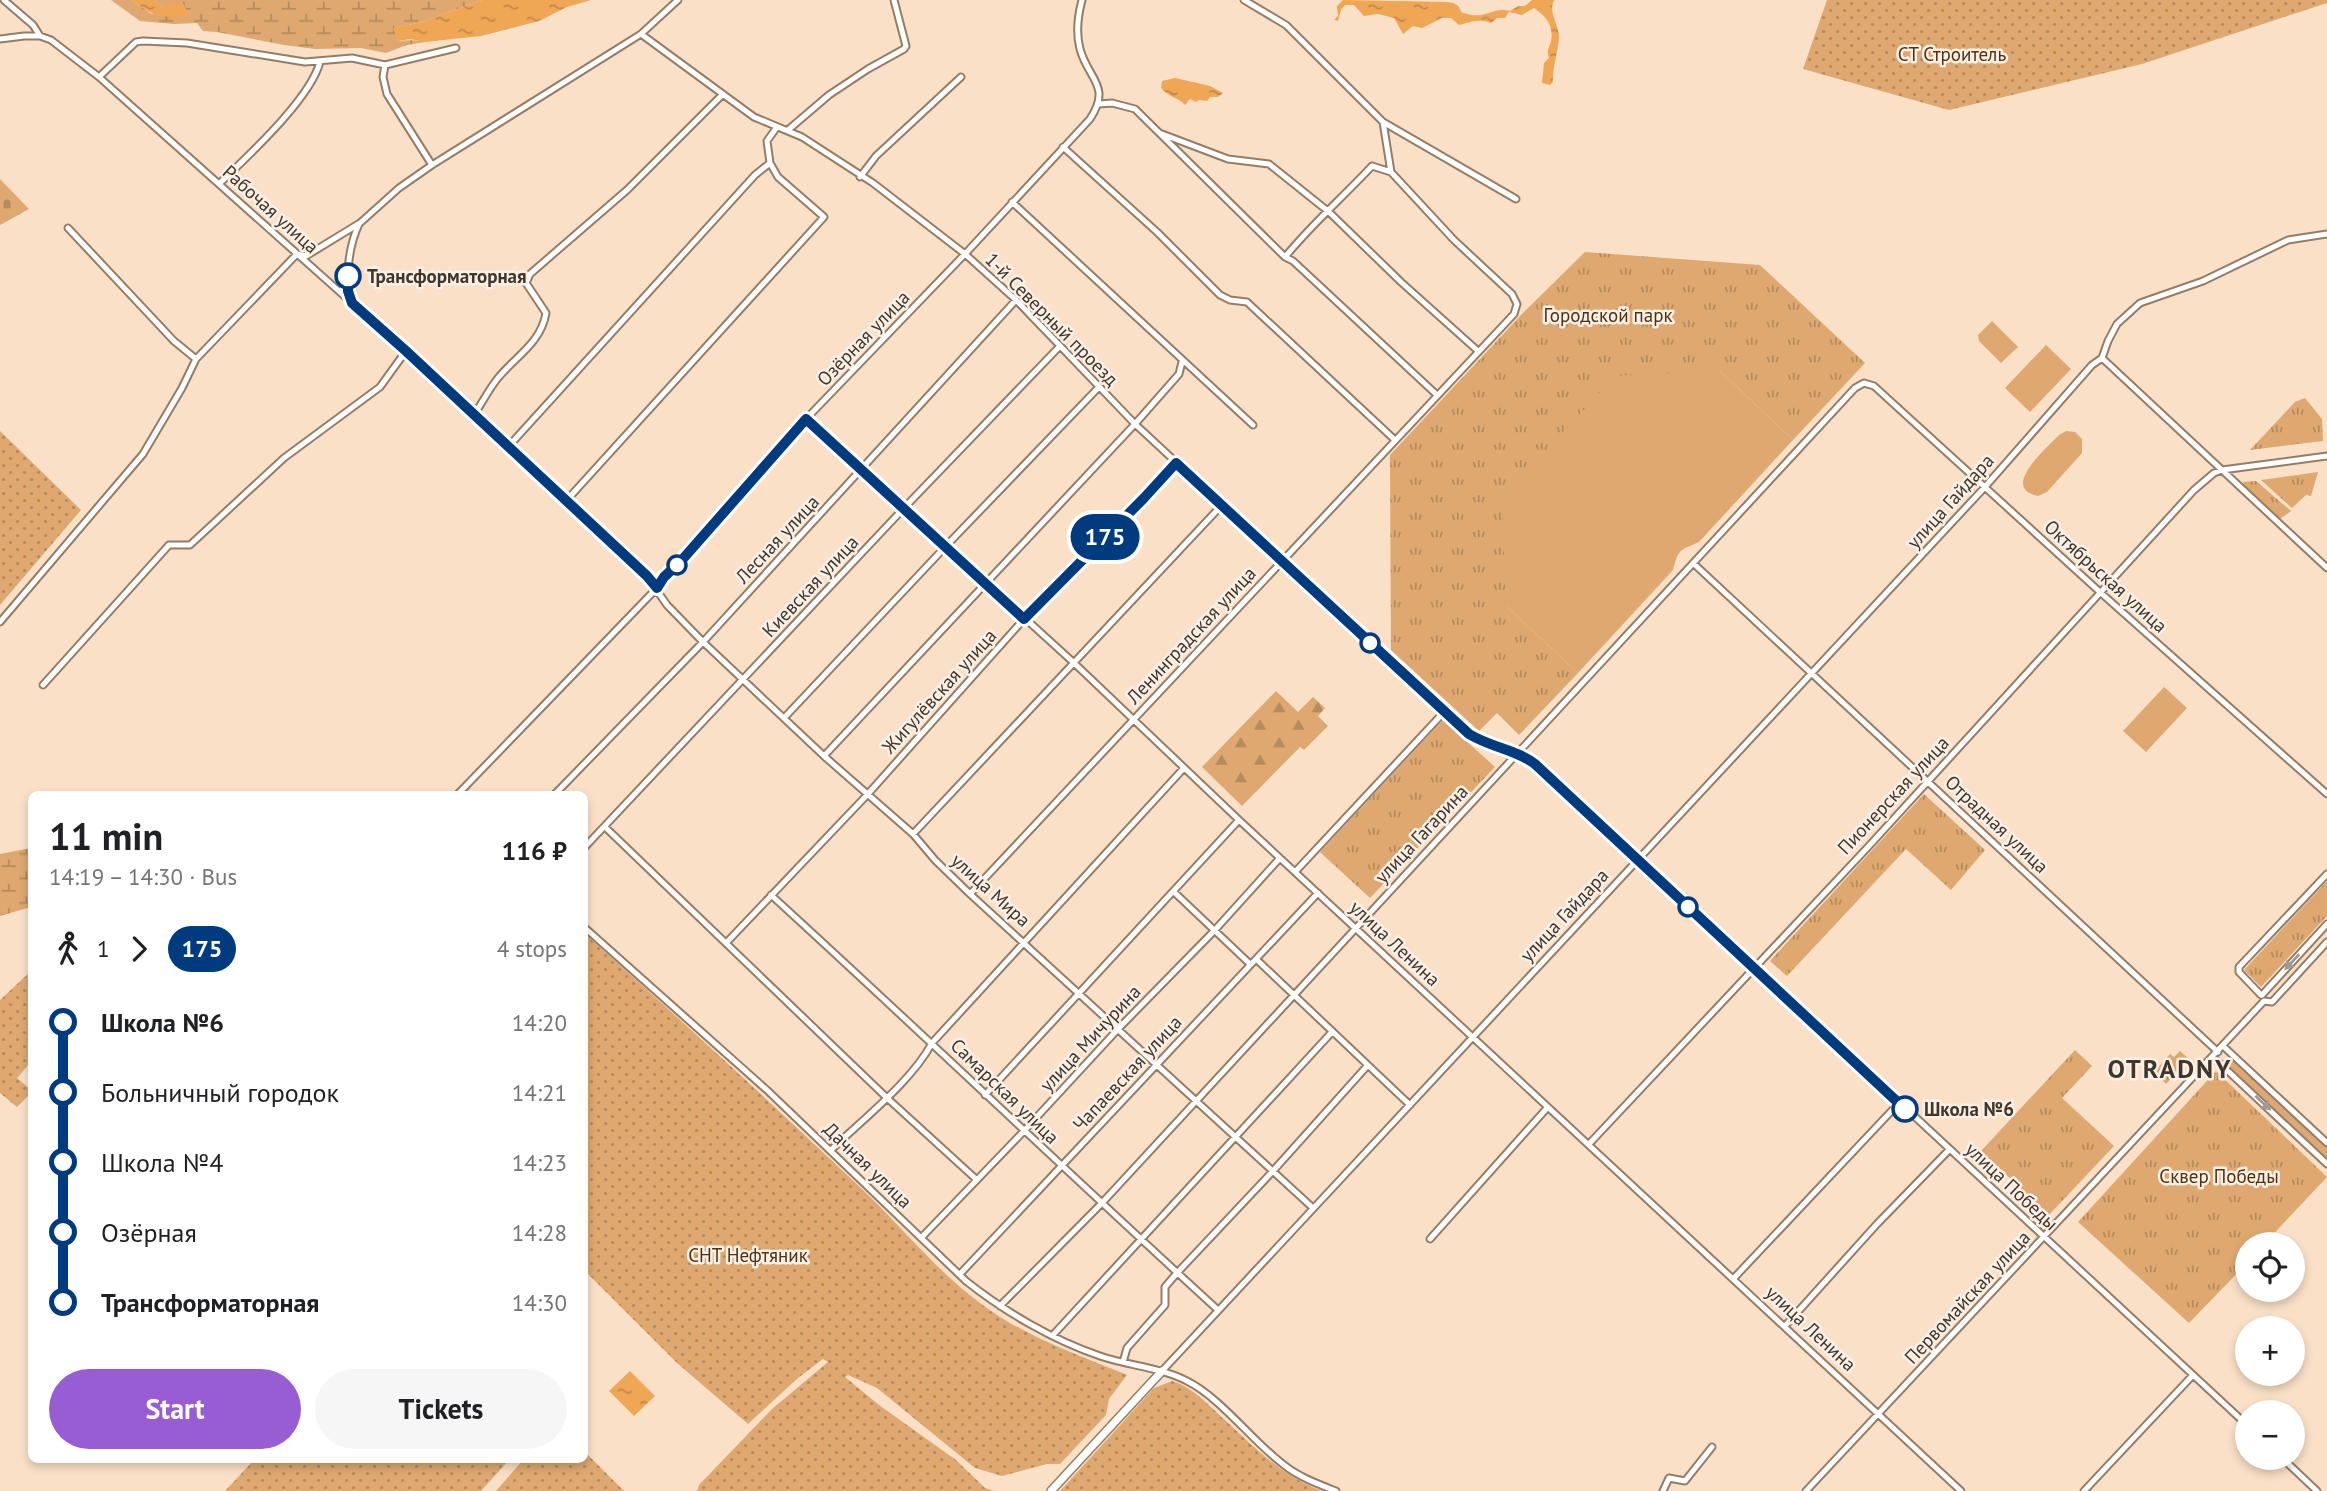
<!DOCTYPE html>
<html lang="en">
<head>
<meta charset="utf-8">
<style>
  body { margin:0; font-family:"PT Sans",sans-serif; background:#f6f6f6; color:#202124; height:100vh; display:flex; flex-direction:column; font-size:26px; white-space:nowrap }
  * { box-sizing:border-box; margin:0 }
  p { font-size:23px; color:#757577 }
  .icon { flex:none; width:38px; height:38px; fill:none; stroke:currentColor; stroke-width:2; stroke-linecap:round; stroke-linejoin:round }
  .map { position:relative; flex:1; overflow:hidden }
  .drawer { position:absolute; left:28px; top:791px; width:560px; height:672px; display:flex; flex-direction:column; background:#fff; border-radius:10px; box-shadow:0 4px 10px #0003 }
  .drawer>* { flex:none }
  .badge { padding:0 14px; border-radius:23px; font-size:24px; line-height:46px }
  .controls { position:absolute; left:2235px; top:1232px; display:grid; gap:14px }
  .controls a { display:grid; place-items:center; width:70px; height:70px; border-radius:50%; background:#fff; box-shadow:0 4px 10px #0003; font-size:35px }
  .map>.badge { position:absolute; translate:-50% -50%; box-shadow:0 0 0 4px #fff }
  .legs { display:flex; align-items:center; gap:10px; height:77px; padding:0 21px; font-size:23px }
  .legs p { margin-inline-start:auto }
  .head { display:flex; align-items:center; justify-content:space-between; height:119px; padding:0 21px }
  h1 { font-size:38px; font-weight:600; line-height:52px }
  .primary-button { display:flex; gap:14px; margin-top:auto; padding:14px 21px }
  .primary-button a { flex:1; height:80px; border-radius:42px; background:#985cd3; color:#fff; font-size:28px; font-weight:600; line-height:80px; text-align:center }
  .primary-button a+a { background:#f6f6f6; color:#202124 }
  ul { padding:0 21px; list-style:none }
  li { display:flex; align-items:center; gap:24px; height:70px; font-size:26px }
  li i { display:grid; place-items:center; width:10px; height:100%; margin:0 9px; background:currentColor }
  li i::after { content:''; width:18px; height:18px; margin:-9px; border:5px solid; border-radius:50%; background:#fff }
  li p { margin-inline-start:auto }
  li:first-child i { background:linear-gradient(#0000 50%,currentColor 0) }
  li:last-child i { background:linear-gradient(currentColor 50%,#0000 0) }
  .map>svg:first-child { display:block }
  .grass { fill:url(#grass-tufts) }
  .forest { fill:url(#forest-firs) }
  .wetland { fill:url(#wetland-marsh) }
  .cemetery { fill:url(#cemetery-stones) }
  .garden { fill:url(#garden-dots) }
  .pitch { fill:#dea870 }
  .water { fill:url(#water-ripples) }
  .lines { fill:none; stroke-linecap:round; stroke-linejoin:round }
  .minor-casing { stroke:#947d66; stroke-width:9 }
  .tertiary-casing { stroke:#947d66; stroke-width:10 }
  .minor { stroke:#fff; stroke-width:5 }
  .tertiary { stroke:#fff; stroke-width:7 }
  .oneway { fill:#a09a96 }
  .line-1-casing { stroke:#fff; stroke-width:16 }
  .line-1 { stroke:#003b80; stroke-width:10 }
  .stop-1-dot { fill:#fff; stroke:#003b80; stroke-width:3.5 }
  .labels { text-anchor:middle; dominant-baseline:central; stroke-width:5; stroke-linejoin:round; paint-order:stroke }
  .park-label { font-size:19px; fill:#4f310f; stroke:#fbf0e6 }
  .street-label { font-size:19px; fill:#40362c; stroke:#fbf0e6 }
  .stop-label { font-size:19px; font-weight:bold; fill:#40362c; stroke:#fbf0e6; text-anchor:start }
  .district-label { font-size:26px; font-weight:bold; letter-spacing:2px; fill:#40362c; stroke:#fbf0e6 }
</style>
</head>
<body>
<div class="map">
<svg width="2327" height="1491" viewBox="0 0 2327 1491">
  <defs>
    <pattern id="grass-tufts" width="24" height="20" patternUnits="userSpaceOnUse" patternTransform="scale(1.75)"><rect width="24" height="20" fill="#dea870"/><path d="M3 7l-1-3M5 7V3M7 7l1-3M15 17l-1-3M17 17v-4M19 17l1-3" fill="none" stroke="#b58a5c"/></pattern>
    <pattern id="forest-firs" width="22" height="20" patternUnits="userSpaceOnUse" patternTransform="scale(1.75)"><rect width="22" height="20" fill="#dea870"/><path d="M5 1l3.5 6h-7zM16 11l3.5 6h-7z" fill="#b58a5c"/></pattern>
    <pattern id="wetland-marsh" width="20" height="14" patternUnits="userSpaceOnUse" patternTransform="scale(1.75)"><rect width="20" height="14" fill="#dea870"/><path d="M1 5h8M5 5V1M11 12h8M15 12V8" fill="none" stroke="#b58a5c"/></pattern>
    <pattern id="cemetery-stones" width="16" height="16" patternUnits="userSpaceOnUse" patternTransform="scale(1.75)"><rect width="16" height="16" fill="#dea870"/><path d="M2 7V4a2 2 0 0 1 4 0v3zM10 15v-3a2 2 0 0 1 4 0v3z" fill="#b58a5c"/></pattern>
    <pattern id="garden-dots" width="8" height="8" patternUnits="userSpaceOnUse" patternTransform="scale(1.75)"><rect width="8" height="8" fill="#dea870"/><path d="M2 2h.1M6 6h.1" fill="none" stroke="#b58a5c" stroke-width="1.8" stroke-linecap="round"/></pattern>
    <pattern id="water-ripples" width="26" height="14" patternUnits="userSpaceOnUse" patternTransform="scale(1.75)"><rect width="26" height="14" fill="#efa655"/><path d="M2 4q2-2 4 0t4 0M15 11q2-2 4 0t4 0" fill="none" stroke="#c38847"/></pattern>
  </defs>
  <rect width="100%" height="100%" fill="#fae0c7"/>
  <!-- grass -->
  <path class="grass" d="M1585 252 1760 265 1865 363 1793 440 1720 371 1506 606 1578 673 1519 735 1497 713 1479 731 1391 650 1390 455 1522 314Z
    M2305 398 2322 419 2323 441 2250 450 2295 402Z
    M2318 472 2311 496 2306 495 2292 508 2261 480Z
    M2256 481 2291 511 2280 519 2244 486 2243 482Z
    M1443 720 1495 767 1370 898 1320 852Z
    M1924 794 1985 850 1951 890 1906 849 1787 976 1770 961Z
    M2327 881V916L2261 987 2244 970Z
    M2075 1050 2092 1066 2062 1098 2114 1146 2049 1215 1981 1151Z
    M2180 1051 2189 1059 2166 1084 2154 1072 2170 1054 2174 1057Z
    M2231 1057 2327 1146V1160L2224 1064Z
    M2216 1071 2327 1177 2264 1244H2247V1263L2189 1323 2078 1222Z"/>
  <!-- forest -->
  <path class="forest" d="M1276 691 1298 712 1313 697 1325 708 1318 716 1328 726 1304 750 1300 747 1242 806 1202 767Z"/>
  <!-- wetland -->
  <path class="wetland" d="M111 0H131L152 14 163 7 155 0H482L422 22 394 28 398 41C412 39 424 42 437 40L407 45 386 53 361 48 315 49 284 45 217 32 203 31 197 23 174 24 140 21Z
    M31 848V907L0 916V854Z"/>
  <!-- cemetery -->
  <path class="cemetery" d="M0 179 29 209 0 225Z"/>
  <!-- garden -->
  <path class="garden" d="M1827 0H2327V3L2142 64 1949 110 1803 69Z
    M0 431 81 510 0 605Z
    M585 934C678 1017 770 1102 862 1189 902 1227 938 1273 984 1306 1026 1337 1079 1355 1127 1375L1109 1399 1106 1415 1060 1464H1047L1002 1476 975 1468 877 1388 848 1375 845 1377 879 1405 956 1460 985 1488 994 1491H697L699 1485 772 1409 828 1362 823 1359 798 1378 748 1424 677 1363 585 1271 584 1052 587 1049 584 1047Z
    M31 971V1062L17 1078 31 1090V1093L17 1107 0 1093V1000Z
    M1172 1381C1193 1387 1208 1405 1225 1420 1255 1448 1282 1476 1322 1491H1060L1154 1388Z
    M585 1452 624 1491H496L523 1460H584Z
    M254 1460H509L481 1491H225Z"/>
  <!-- pitch -->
  <path class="pitch" d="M1992 321 2018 347 2001 363 1979 341 1978 335Z
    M2046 345 2071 369 2030 412 2005 388Z
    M1720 371 1793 440 1699 542C1679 551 1679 548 1673 570L1578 673 1506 606 1502 498 1615 376Z
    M2066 431 2075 432 2082 439V453L2047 492 2038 496C1999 488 2047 448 2059 435Z
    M2164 687 2187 708 2146 752 2123 731Z"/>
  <!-- water -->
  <path class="water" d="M131 0H155L163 7 170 3H183L189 15C162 22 154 15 131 0Z
    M482 0H591L567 7 539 21 481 36 425 42 410 39 398 41 393 28 422 22Z
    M1343 0 1446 2C1455 3 1459 4 1461 12 1486 22 1490 6 1510 11L1518 6H1525L1532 0H1554C1548 14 1559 23 1559 38 1558 52 1552 69 1553 82L1550 85 1542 83 1544 63 1549 58C1546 50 1549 49 1551 41 1554 26 1546 16 1534 8L1522 15 1509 12 1505 18H1497L1491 23C1479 18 1471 22 1459 25L1451 18H1442L1422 28 1413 26 1403 34 1394 18 1378 14 1364 16 1354 5H1345L1341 10 1338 21 1334 20 1338 16 1337 6Z
    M1175 78 1210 86 1223 93 1218 97H1210L1207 101 1199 100 1196 102 1190 99 1185 105C1178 97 1168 97 1161 88L1162 81Z
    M630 1371 655 1396 634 1416 609 1391Z"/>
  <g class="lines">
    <defs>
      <path id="minor" d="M4 0 33 25 40 36
        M1244 0 1286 25 1383 122 1391 172
        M641 34 754 117 802 137 873 183 965 254 1016 300 1135 424 1469 734C1492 748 1515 749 1535 764L2247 1425
        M0 39 24 36H40L51 40 99 77 406 351 647 576 667 605 703 642 824 756 913 834 935 860 970 894 1313 1208
        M385 65 383 77 387 94 432 165
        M99 77 136 42 143 41 187 43 305 62 352 58 385 65 456 48
        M1099 104 1112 103 1135 109 1285 257 1293 261 1437 395
        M1383 122 1516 199
        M788 130 829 95 868 69 904 49 906 46 894 0
        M1162 134 1228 159 1269 164 1329 212 1401 282 1478 351
        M1063 147 1157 232 1220 295 1230 300 1247 302 1395 440
        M860 177 876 156 961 77
        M220 183C249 155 310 99 320 62
        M1012 202 1253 425
        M68 228 174 341 196 359
        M352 303C345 278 348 248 359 224
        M2102 358 2327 568
        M2102 358 2108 341 2117 324 2140 303 2203 281 2288 240 2327 234
        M474 415C482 403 489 389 498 378 516 356 541 343 546 313L526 283 530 274 627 190 723 94
        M806 419 1073 662 1239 820 1961 1491
        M508 447 755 175 770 163 767 141 777 127
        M566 501 824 217 778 177 770 163
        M1693 563 2218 1052
        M0 622 143 454 182 388 196 359 297 254 306 256 360 223 399 188 432 165 641 34 678 0
        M43 685 169 545H190L284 458 380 387 406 351
        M784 718 946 546 1099 387
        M824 756 1135 424 1179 374 1182 362
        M458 794 657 588 664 577 681 561 806 419 965 254 1090 119C1112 86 1088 79 1080 49 1076 34 1078 15 1082 0
        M555 794 703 642 1016 300
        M605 827 886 1097 977 1180
        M913 834 1221 506
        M584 848 904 508 1059 347
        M1295 872 1445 711
        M1174 892 1250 964
        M970 894 1514 314 1517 304 1512 294 1454 240 1391 172 1372 166C1343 197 1312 224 1285 257
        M771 895C921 1032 1068 1173 1218 1310
        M584 927 768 1091 966 1281C1005 1312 1053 1340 1100 1356 1129 1366 1160 1367 1187 1381 1221 1398 1252 1441 1284 1465 1299 1477 1318 1484 1336 1491
        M727 942 867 795 1024 619 1144 498 1176 463
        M1256 959 1410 1105
        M2261 995 2239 972V967L2327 874
        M2262 995 2327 924
        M2223 1046 2327 1143
        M2213 1057 2327 1164
        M985 1095 1239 820
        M1589 1144 1868 847 2194 490 2214 473 2222 470 2327 456
        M831 1150C862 1120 912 1081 932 1043L1184 768
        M921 1238 1023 1132 1119 1028 1214 931 1280 858
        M1430 1239 1548 1107
        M960 1274 1318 893
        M1734 1278 1899 1103
        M1000 1306 1101 1204 1855 388 1864 383 1874 386 2101 593 2327 794
        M1785 1326 1877 1224 1949 1150
        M1053 1335 1332 1032
        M1123 1362 1127 1348 1165 1305V1287L1177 1273 1273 1171 1368 1065
        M1162 1371 1984 488 2092 365 2102 358
        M2282 1458 2317 1491
        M1663 1491 1669 1478 1685 1481 1712 1447
        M1806 1491 2264 1001 2272 1002 2327 942
        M2084 1491 2193 1375"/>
      <path id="tertiary" d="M1051 1491 1162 1371"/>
    </defs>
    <!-- minor casing -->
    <use href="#minor" class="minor-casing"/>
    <!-- tertiary casing -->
    <use href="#tertiary" class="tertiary-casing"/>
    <!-- minor -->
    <use href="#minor" class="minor"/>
    <!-- tertiary -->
    <use href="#tertiary" class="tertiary"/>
  </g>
  <!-- one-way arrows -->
  <defs><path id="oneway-solid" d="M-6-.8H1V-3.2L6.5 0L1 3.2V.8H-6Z" transform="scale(1.75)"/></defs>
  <g class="oneway">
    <use href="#oneway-solid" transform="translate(2292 962) rotate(133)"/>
    <use href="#oneway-solid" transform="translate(2263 1103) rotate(43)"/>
  </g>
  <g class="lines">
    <defs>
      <path id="line-1" d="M348 276V291L352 303 406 351 647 576 657 588 664 577 681 561 806 419 1024 619 1144 498 1176 463 1469 734C1492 748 1515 749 1535 764L1905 1109"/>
    </defs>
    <!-- line-1 casing -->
    <use href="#line-1" class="line-1-casing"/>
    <!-- line-1 -->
    <use href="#line-1" class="line-1"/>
  </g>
  <!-- markers -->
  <g class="stop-1-dot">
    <circle cx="348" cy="276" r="12"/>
    <circle cx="677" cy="565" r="9"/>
    <circle cx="1370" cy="643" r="9"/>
    <circle cx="1688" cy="907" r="9"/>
    <circle cx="1905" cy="1109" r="12"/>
  </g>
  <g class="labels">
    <!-- park labels -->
    <g class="park-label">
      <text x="1952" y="54">СТ Строитель</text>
      <text x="1608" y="315">Городской парк</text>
      <text x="2219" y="1176">Сквер Победы</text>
      <text x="748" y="1255">СНТ Нефтяник</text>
    </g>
    <!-- street labels -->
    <g class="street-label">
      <text transform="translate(271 209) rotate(42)">Рабочая улица</text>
      <text transform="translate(1052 319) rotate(45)">1-й Северный проезд</text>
      <text transform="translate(863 338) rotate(-46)">Озёрная улица</text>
      <text transform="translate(1950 501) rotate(-48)">улица Гайдара</text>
      <text transform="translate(777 539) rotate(-47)">Лесная улица</text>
      <text transform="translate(2106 576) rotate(42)">Октябрьская улица</text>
      <text transform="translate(810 586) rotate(-47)">Киевская улица</text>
      <text transform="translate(1191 635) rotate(-47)">Ленинградская улица</text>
      <text transform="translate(939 691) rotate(-48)">Жигулёвская улица</text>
      <text transform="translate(1893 795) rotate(-47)">Пионерская улица</text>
      <text transform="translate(1997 824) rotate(43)">Отрадная улица</text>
      <text transform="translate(1421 834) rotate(-47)">улица Гагарина</text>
      <text transform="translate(991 890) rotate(42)">улица Мира</text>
      <text transform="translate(1564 915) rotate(-47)">улица Гайдара</text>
      <text transform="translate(1395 943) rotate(43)">улица Ленина</text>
      <text transform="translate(1090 1038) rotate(-47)">улица Мичурина</text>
      <text transform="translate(1127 1073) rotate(-47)">Чапаевская улица</text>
      <text transform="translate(1005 1091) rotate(44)">Самарская улица</text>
      <text transform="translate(868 1165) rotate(44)">Дачная улица</text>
      <text transform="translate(2012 1186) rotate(43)">улица Победы</text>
      <text transform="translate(1967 1297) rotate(-47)">Первомайская улица</text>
      <text transform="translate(1811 1328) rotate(43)">улица Ленина</text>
    </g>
    <!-- stop labels -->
    <g class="stop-label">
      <text x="367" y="276">Трансформаторная</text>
      <text x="1924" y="1109">Школа №6</text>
    </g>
    <!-- district labels -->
    <g class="district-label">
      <text x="2170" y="1068">OTRADNY</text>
    </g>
  </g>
</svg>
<div class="controls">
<a><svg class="icon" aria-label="locate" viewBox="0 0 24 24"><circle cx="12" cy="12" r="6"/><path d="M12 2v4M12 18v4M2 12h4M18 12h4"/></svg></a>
<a>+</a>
<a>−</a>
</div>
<b class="badge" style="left:1105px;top:537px;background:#003b80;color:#fff">175</b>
<section class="drawer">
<div class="head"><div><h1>11 min</h1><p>14:19 – 14:30 · Bus</p></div><b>116 ₽</b></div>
<div class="legs"><svg class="icon" aria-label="walk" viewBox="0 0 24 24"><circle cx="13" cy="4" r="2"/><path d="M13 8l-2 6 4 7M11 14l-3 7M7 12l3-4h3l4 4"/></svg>1<svg class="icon" aria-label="forward" viewBox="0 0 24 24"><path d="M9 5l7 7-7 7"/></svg><b class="badge" style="background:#003b80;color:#fff">175</b><p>4 stops</p></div>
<ul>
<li><i style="color:#003b80"></i><b>Школа №6</b><p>14:20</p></li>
<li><i style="color:#003b80"></i><span>Больничный городок</span><p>14:21</p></li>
<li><i style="color:#003b80"></i><span>Школа №4</span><p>14:23</p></li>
<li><i style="color:#003b80"></i><span>Озёрная</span><p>14:28</p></li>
<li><i style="color:#003b80"></i><b>Трансформаторная</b><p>14:30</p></li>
</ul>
<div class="primary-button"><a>Start</a><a>Tickets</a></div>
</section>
</div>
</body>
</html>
